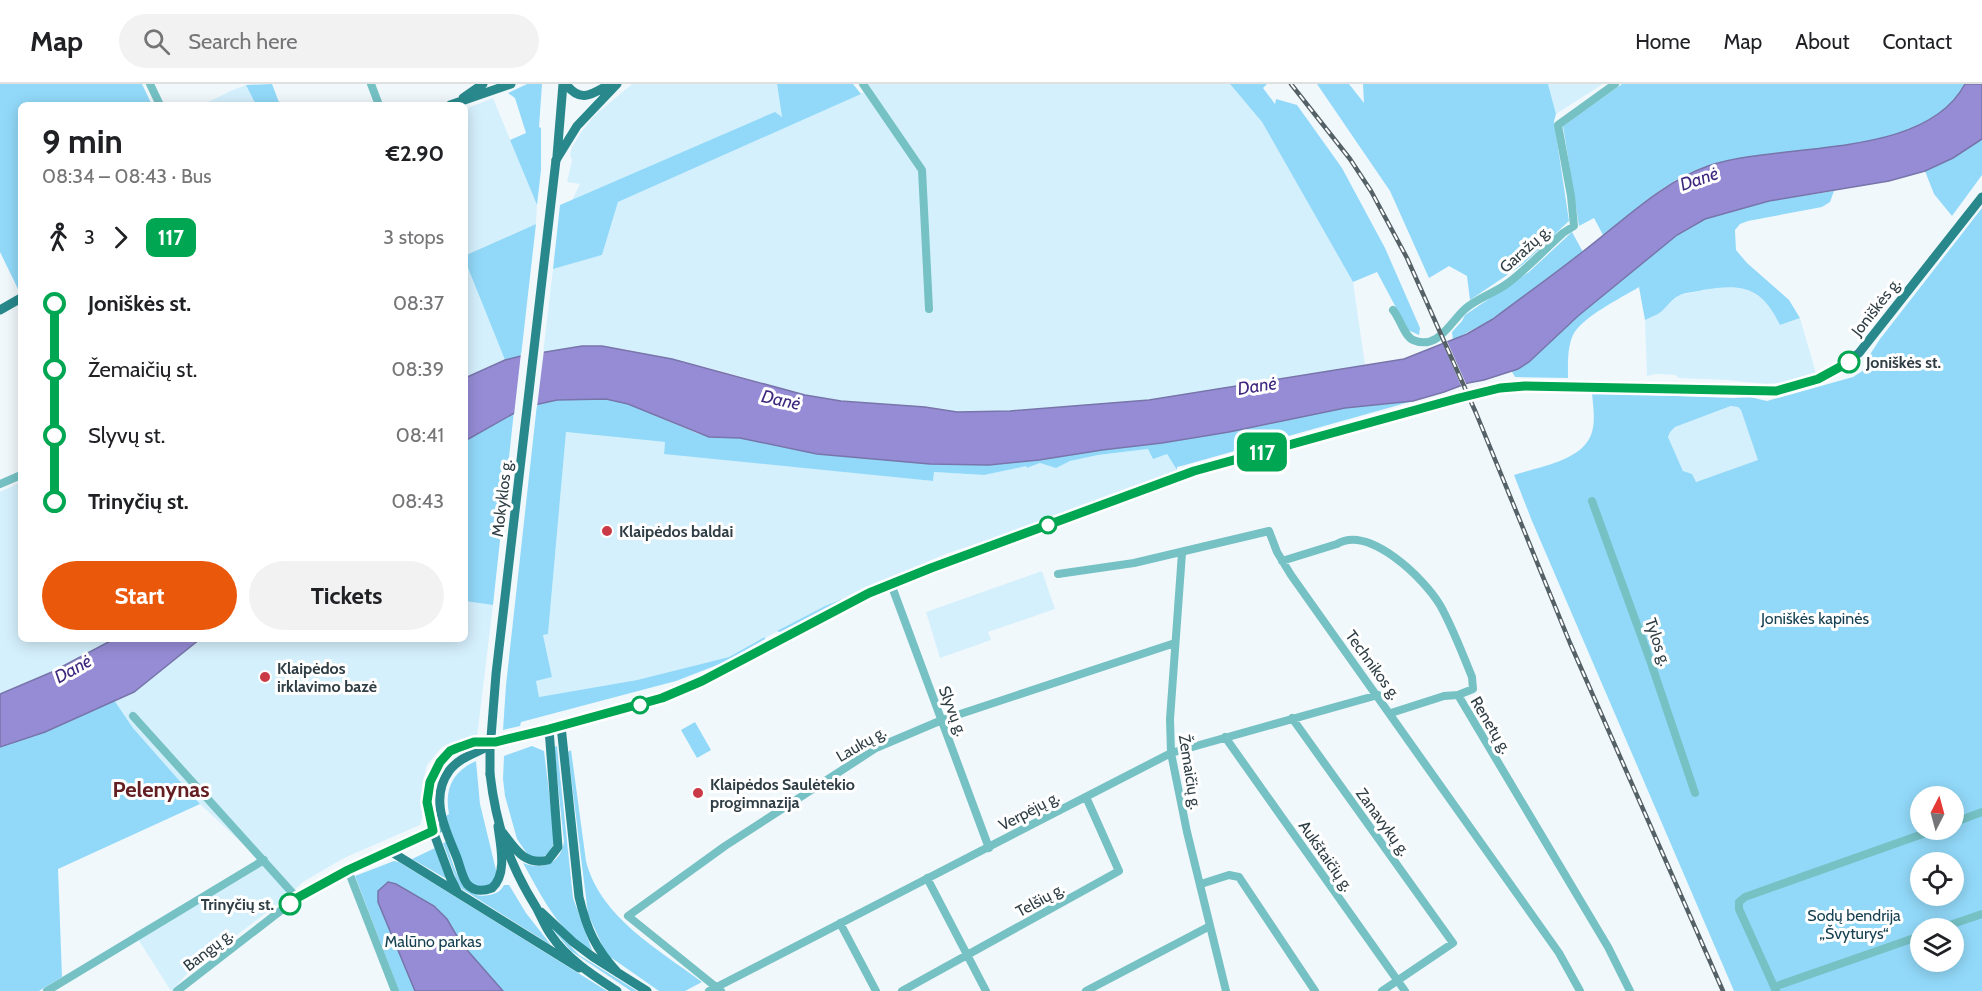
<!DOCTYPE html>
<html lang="en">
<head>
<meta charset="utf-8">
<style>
  body { margin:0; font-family:Cabin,sans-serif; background:#f2f2f2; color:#202124; height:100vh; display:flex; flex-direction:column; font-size:22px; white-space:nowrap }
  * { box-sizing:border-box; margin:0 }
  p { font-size:20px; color:#757577 }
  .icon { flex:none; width:33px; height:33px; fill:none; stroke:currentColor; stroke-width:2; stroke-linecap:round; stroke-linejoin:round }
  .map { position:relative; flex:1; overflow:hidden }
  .side { position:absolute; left:18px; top:18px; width:450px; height:540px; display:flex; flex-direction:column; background:#fff; border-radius:9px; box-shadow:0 3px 15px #0003 }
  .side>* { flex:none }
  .badge { padding:0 12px; border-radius:9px; font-size:21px; line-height:39px }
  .needle { width:39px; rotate:6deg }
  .tools { position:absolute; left:1910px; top:702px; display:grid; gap:12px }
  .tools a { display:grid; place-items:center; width:54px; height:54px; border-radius:50%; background:#fff; box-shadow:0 3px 15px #0003; font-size:30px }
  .map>.badge { position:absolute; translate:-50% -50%; box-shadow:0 0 0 3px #fff }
  .legs { display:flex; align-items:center; gap:9px; height:66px; padding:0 24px; font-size:20px }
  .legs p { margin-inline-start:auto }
  .headline { display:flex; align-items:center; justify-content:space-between; height:102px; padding:0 24px }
  h1 { font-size:33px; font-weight:800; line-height:45px }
  .action { display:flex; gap:12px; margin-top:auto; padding:12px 24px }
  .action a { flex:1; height:69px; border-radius:36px; background:#ea580c; color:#fff; font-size:24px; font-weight:800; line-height:69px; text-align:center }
  .action a+a { background:#f2f2f2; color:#202124 }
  ul { padding:0 24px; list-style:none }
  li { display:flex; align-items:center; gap:21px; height:66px; font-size:22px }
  li i { display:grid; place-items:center; width:9px; height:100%; margin:0 8px; background:currentColor }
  li i::after { content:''; width:15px; height:15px; margin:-8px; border:4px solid; border-radius:50%; background:#fff }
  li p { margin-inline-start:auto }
  li:first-child i { background:linear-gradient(#0000 50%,currentColor 0) }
  li:last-child i { background:linear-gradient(currentColor 50%,#0000 0) }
  header { display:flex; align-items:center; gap:36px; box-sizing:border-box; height:84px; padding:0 30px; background:#fff; border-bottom:2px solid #e0e0e0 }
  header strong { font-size:28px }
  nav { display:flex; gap:33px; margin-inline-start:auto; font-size:21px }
  .search { width:420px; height:54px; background:#f2f2f2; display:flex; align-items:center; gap:15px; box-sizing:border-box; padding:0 21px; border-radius:33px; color:#757577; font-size:22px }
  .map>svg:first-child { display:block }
  .built { fill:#d5f0fd }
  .green { fill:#92d9f9; fill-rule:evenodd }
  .water { fill:#968cd6; stroke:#7775aa; stroke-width:1.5 }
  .pier { fill:#f1f8fc }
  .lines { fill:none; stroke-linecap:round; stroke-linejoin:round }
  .minor { stroke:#75c1c4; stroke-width:8 }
  .major { stroke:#28888b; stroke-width:9 }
  .rail-casing { stroke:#546167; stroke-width:4.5 }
  .rail { stroke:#fff; stroke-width:2; stroke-dasharray:7; stroke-linecap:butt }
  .major-bridge { stroke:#28888b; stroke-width:9 }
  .line-1-casing { stroke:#fff; stroke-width:14 }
  .line-1 { stroke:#00a651; stroke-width:9 }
  .stop-1-dot { fill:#fff; stroke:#00a651; stroke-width:3 }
  .poi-dot { fill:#ca3a46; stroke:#fff; stroke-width:2 }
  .labels { text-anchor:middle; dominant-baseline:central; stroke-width:6; stroke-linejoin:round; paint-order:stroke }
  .street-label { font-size:16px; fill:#303e45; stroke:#fff }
  .stop-label { font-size:16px; font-weight:bold; fill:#303e45; stroke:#fff; text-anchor:start }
  .poi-label { font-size:16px; font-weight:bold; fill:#303e45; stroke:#fff; text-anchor:start }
  .park-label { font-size:16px; fill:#164152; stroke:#fff }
  .water-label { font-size:18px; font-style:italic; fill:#3e277e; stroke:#fff }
  .district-label { font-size:22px; font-weight:bold; fill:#631e22; stroke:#fff }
</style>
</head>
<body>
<header>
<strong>Map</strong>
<div class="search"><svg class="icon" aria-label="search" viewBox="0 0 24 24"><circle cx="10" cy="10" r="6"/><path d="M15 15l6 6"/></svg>Search here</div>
<nav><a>Home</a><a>Map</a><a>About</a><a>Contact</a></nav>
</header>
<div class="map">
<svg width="1982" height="907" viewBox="0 0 1982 907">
  <rect width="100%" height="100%" fill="#f1f8fc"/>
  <!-- built -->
  <path class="built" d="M632 0H777L782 33 775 29 572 116 580 100 567 98 572 76 570 71 572 63 582 47 594 32Z
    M868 0H1230L1262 38 1353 198 1365 281 1149 316 1010 327 957 328 925 323 841 317 805 311 717 286 629 266 602 262 543 269 553 185 602 171 618 118 871 5Z
    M1548 0H1603L1556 30Z
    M246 1 256 21H202L235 5Z
    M493 14 537 121 536 140 465 171V25Z
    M468 184 505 276 465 294V186Z
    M1727 202 1740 203 1752 208 1765 217 1773 226 1780 241 1800 234 1816 289 1780 299 1765 300 1727 296 1679 294 1675 291 1657 290 1647 292 1645 236 1658 230 1679 211Z
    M1732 322 1738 323 1741 326 1759 376 1696 398 1683 387 1668 353 1669 348 1675 343Z
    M566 348 665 358 664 369 933 397 934 388 984 391 1020 382H1026L1028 384 1040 379 1056 383 1070 377 1098 371 1148 365 1167 370 1177 386 1035 441 948 469 825 522 729 573 637 596 539 613 536 597 552 593 543 551 548 549Z
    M21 398V555H114L52 588 0 610V408Z
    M1042 487 1055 525 988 548 991 556 940 574 926 528Z
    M465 517 493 521 477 653 457 657 442 663 427 681 422 702V734L420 741 344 774 303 798 288 812 190 887 171 907 134 849 259 775 200 720 133 644 114 616 134 608 200 555H465Z"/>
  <!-- green -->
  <path class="green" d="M0 0H142L152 21H21V206L19 207 0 168Z
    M272 0 280 21H256L246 1Z
    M527 0H542L539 43 541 44V86L537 121 510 56 526 49 515 14 508 9Z
    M777 0H853L861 10 618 118 602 171 553 185 560 121 775 28 782 33Z
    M1230 0H1267L1263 4 1275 20 1276 15 1297 21 1342 84 1385 164 1420 244 1419 251 1408 246 1377 188 1353 198 1262 38Z
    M1317 0H1349L1364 19 1363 0H1548L1556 30 1554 37 1569 137 1522 181 1470 216 1467 192 1449 182 1429 194 1390 107Z
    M1622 0H1965C1926 73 1782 62 1711 81 1670 92 1636 126 1603 151L1594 134 1579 142 1563 42Z
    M1982 55V91L1952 132 1934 110 1925 87 1953 74Z
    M1834 107 1830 118 1822 123 1748 137 1740 140 1735 146 1736 166 1747 179 1789 216 1800 234 1780 241C1762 203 1742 199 1703 206 1696 208 1686 208 1680 211 1671 215 1666 225 1658 230 1654 232 1649 234 1645 236L1639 203C1621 214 1582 233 1573 251 1567 264 1568 281 1568 294L1515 293 1511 286 1518 284 1529 278 1578 232 1677 151 1705 135 1769 117Z
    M1982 124V907H1734L1532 437 1514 391C1538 383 1581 377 1591 351 1596 338 1593 322 1592 309L1733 314 1750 313 1767 317 1853 293 1867 284 1871 269 1880 255ZM1731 322 1738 323 1741 326 1758 376 1696 398 1692 390 1683 387 1668 353 1670 348 1675 343ZM1920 712H1953V746H1920ZM1920 778H1953V812H1920ZM1920 844H1953V878H1920Z
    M536 140 521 272 505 276 468 184 466 171Z
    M1572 148 1583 168 1493 235 1453 256 1452 248 1462 237 1465 231 1529 188Z
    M607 315 628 320 699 350 722 354H740L817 370 930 380 989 381 1039 376 1102 366 1162 359 1229 348 1345 324 1413 317 1185 381 1177 383V386L1167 370 1153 375 1148 365 1098 371 1070 377 1056 384 1040 379 1027 384 1026 382 984 391 934 388 933 397 664 370 665 358 566 348 548 550 543 551 552 593 536 597 539 613 637 596 729 573 765 553V555L725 578 676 597 521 638 520 642 503 646 506 601 537 320 557 316Z
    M514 327 493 521 465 517V357Z
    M869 504 782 549 777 547 825 522Z
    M114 616 133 644 200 720 58 785 62 893 39 907H0V663L45 648Z
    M695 638 711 666 697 674 681 646Z
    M532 662 544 667 555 757 549 770 539 774 528 771 517 755 505 712 503 695 504 672Z
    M557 662 573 814 592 866C559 850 540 809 523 779 542 787 561 779 564 758L554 663Z
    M571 666 586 777C600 833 658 865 702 898L685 907H659L606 870 588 830 568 668Z
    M476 677 480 720 496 786V792L491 801C485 802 478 804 472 800 463 792 451 745 446 732L449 730C444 705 453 687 476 677Z
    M446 758C453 778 460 818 489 811 496 810 501 807 504 801H509L526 829 551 861 462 805 458 800 443 759Z
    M435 764 445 792V794L412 775Z
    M394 777 399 778 607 907H399L355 792Z
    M544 835 579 871 637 907H631L571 867Z"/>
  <!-- water -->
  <path class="water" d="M1965 0H1982V55L1953 74 1925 87 1889 97 1769 117 1705 135 1677 151 1578 232 1529 278 1518 285 1484 296 1468 299 1444 308 1413 317 1345 324 1229 348 1162 359 1102 366 1039 376 989 381 930 380 817 370 740 354 709 353 628 320 606 315 557 316 525 323 465 357V294L505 276 521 272 582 262H602L672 275 805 311 841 317 925 323 957 328 1010 327 1149 316 1404 275 1467 250 1493 235C1522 213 1552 192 1581 169 1621 139 1660 99 1708 82 1780 57 1924 77 1965 0Z
    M114 555H200L134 608 45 648 0 663V610L52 588Z
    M388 798 396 800 434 822 447 835 461 859 503 907H415L378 818V807Z"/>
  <!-- pier -->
  <path class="pier" d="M1446 255 1467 302 1462 304 1442 257Z
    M544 266 537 323 514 331 521 269Z"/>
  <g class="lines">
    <!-- minor -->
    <path class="minor" d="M150 0 160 21
      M371 0 379 21
      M863 0 922 86 929 225
      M1393 226C1400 234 1404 252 1413 256 1438 267 1451 237 1465 225 1477 214 1495 209 1508 199 1528 184 1545 165 1563 149L1574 142 1571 112 1558 41 1615 0
      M0 400 21 391
      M1592 417 1651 579 1695 709
      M1182 469 1170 635 1171 669 1187 748 1226 907
      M1282 477 1337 460C1369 441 1424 494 1440 521 1453 544 1462 569 1472 593L1473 605 1458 611 1444 612 1391 629
      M1058 490 1134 479 1269 447 1277 468 1291 491 1559 869 1580 907
      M891 500 989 764
      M1458 611 1608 863 1630 907
      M133 632 297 814
      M1292 634 1453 859 1382 907
      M1225 653 1405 907
      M1953 739 1982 728
      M348 786 395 907
      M927 794 986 907
      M1201 800 1229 791 1239 793 1315 907
      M840 839 876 907
      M1941 844 1982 830
      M1774 903 1920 852
      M47 907 264 776
      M177 907 297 814 348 786 445 742
      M709 907 1171 669 1378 611
      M721 907 628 832 725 762 876 664 942 636 1175 559
      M902 907 1119 787 1086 713
      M1086 907 1210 842
      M1776 907 1739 825V818L1745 813 1934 746"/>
    <!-- major -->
    <path class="major" d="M566 0C581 20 592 10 610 0
      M463 14 483 0
      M450 21 511 0
      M557 72 563 0
      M556 76 577 42 617 0
      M0 226 21 214
      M561 642 579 813C587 846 595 864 618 889
      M496 658C480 668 460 672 449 687 429 715 446 746 457 774 460 782 462 793 467 800 474 808 484 807 492 804 508 790 500 760 498 742
      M490 690C496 741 509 780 536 823 541 832 545 843 551 851 567 875 594 892 617 907
      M503 749C515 765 525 782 548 776L558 763 549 645
      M390 767 579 884
      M458 809 450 793 433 747 427 718V709L434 688 445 672 457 664 474 658H496L561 642 662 614 702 597 869 509 931 484 1194 387 1459 314 1500 304 1525 302 1776 307 1818 295 1836 286 1859 269 1982 113
      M541 828 573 858 593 873 647 907"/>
    <defs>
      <path id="rail" d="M1291 0 1350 75 1371 107 1407 174 1476 329 1570 559 1723 907"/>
    </defs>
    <!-- rail casing -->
    <use href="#rail" class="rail-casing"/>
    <!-- rail -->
    <use href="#rail" class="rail"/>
    <!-- major-bridge -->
    <path class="major-bridge" d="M490 690V666L496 590 556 76"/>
  </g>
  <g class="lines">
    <defs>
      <path id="line-1" d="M290 820 297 814 348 786 433 747 427 718 430 698 440 678 450 667 457 664 474 658H495L549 645 662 614 702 597 869 509 931 484 1194 387 1459 314 1500 304 1525 302 1776 307 1818 295 1849 278"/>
    </defs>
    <!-- line-1 casing -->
    <use href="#line-1" class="line-1-casing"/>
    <!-- line-1 -->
    <use href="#line-1" class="line-1"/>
  </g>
  <!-- markers -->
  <g class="stop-1-dot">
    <circle cx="1849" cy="278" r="10"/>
    <circle cx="1048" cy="441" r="8"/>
    <circle cx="640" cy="621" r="8"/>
    <circle cx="290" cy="820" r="10"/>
  </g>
  <g class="poi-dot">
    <circle cx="607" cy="447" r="6"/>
    <circle cx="265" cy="593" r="6"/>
    <circle cx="698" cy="709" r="6"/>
  </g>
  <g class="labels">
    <!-- street labels -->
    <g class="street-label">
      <text transform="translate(1525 165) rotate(-42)">Garažų g.</text>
      <text transform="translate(1876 223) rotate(-52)">Joniškės g.</text>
      <text transform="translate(502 414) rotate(-83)">Mokyklos g.</text>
      <text transform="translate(1658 558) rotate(71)">Tylos g.</text>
      <text transform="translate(1373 581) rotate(54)">Technikos g.</text>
      <text transform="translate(953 627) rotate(69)">Slyvų g.</text>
      <text transform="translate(1491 641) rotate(59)">Renetų g.</text>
      <text transform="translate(861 660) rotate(-30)">Laukų g.</text>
      <text transform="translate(1190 688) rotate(81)">Žemaičių g.</text>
      <text transform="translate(1029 727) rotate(-28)">Verpėjų g.</text>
      <text transform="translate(1383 738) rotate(54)">Zanavykų g.</text>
      <text transform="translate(1326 772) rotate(55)">Aukštaičių g.</text>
      <text transform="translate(1040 816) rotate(-29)">Telšių g.</text>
      <text transform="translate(208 866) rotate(-38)">Bangų g.</text>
    </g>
    <!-- stop labels -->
    <g class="stop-label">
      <text x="1866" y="278">Joniškės st.</text>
      <text x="274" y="820" text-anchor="end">Trinyčių st.</text>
    </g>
    <!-- poi labels -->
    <g class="poi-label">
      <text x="619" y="447">Klaipėdos baldai</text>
      <text x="277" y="584">Klaipėdos<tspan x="277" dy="18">irklavimo bazė</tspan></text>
      <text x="710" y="700">Klaipėdos Saulėtekio<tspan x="710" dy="18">progimnazija</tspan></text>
    </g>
    <!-- park labels -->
    <g class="park-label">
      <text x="1815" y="534">Joniškės kapinės</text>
      <text x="1854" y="831">Sodų bendrija<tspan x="1854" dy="18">„Švyturys“</tspan></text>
      <text x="433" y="857">Malūno parkas</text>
    </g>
    <!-- water labels -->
    <g class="water-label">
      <text transform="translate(1699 95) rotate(-19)">Danė</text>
      <text transform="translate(1257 302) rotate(-9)">Danė</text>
      <text transform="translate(781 316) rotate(12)">Danė</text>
      <text transform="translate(73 585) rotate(-29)">Danė</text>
    </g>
    <!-- district labels -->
    <g class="district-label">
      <text x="161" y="705">Pelenynas</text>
    </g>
  </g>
</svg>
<div class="tools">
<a><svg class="needle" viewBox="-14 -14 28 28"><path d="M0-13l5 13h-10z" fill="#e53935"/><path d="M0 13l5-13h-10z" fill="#757577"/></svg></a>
<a><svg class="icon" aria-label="locate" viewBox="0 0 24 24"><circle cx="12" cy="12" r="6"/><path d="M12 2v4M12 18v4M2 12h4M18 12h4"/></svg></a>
<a><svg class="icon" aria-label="layers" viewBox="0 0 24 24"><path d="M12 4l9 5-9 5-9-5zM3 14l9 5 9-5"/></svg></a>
</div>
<b class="badge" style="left:1262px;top:368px;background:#00a651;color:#fff">117</b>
<section class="side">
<div class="headline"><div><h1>9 min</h1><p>08:34 – 08:43 · Bus</p></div><b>€2.90</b></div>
<div class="legs"><svg class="icon" aria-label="walk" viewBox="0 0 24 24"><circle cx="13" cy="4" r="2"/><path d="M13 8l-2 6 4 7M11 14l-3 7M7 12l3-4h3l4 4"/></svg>3<svg class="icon" aria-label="forward" viewBox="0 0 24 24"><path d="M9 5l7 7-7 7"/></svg><b class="badge" style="background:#00a651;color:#fff">117</b><p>3 stops</p></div>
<ul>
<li><i style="color:#00a651"></i><b>Joniškės st.</b><p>08:37</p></li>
<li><i style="color:#00a651"></i><span>Žemaičių st.</span><p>08:39</p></li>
<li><i style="color:#00a651"></i><span>Slyvų st.</span><p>08:41</p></li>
<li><i style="color:#00a651"></i><b>Trinyčių st.</b><p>08:43</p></li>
</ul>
<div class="action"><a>Start</a><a>Tickets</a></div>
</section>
</div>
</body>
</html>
